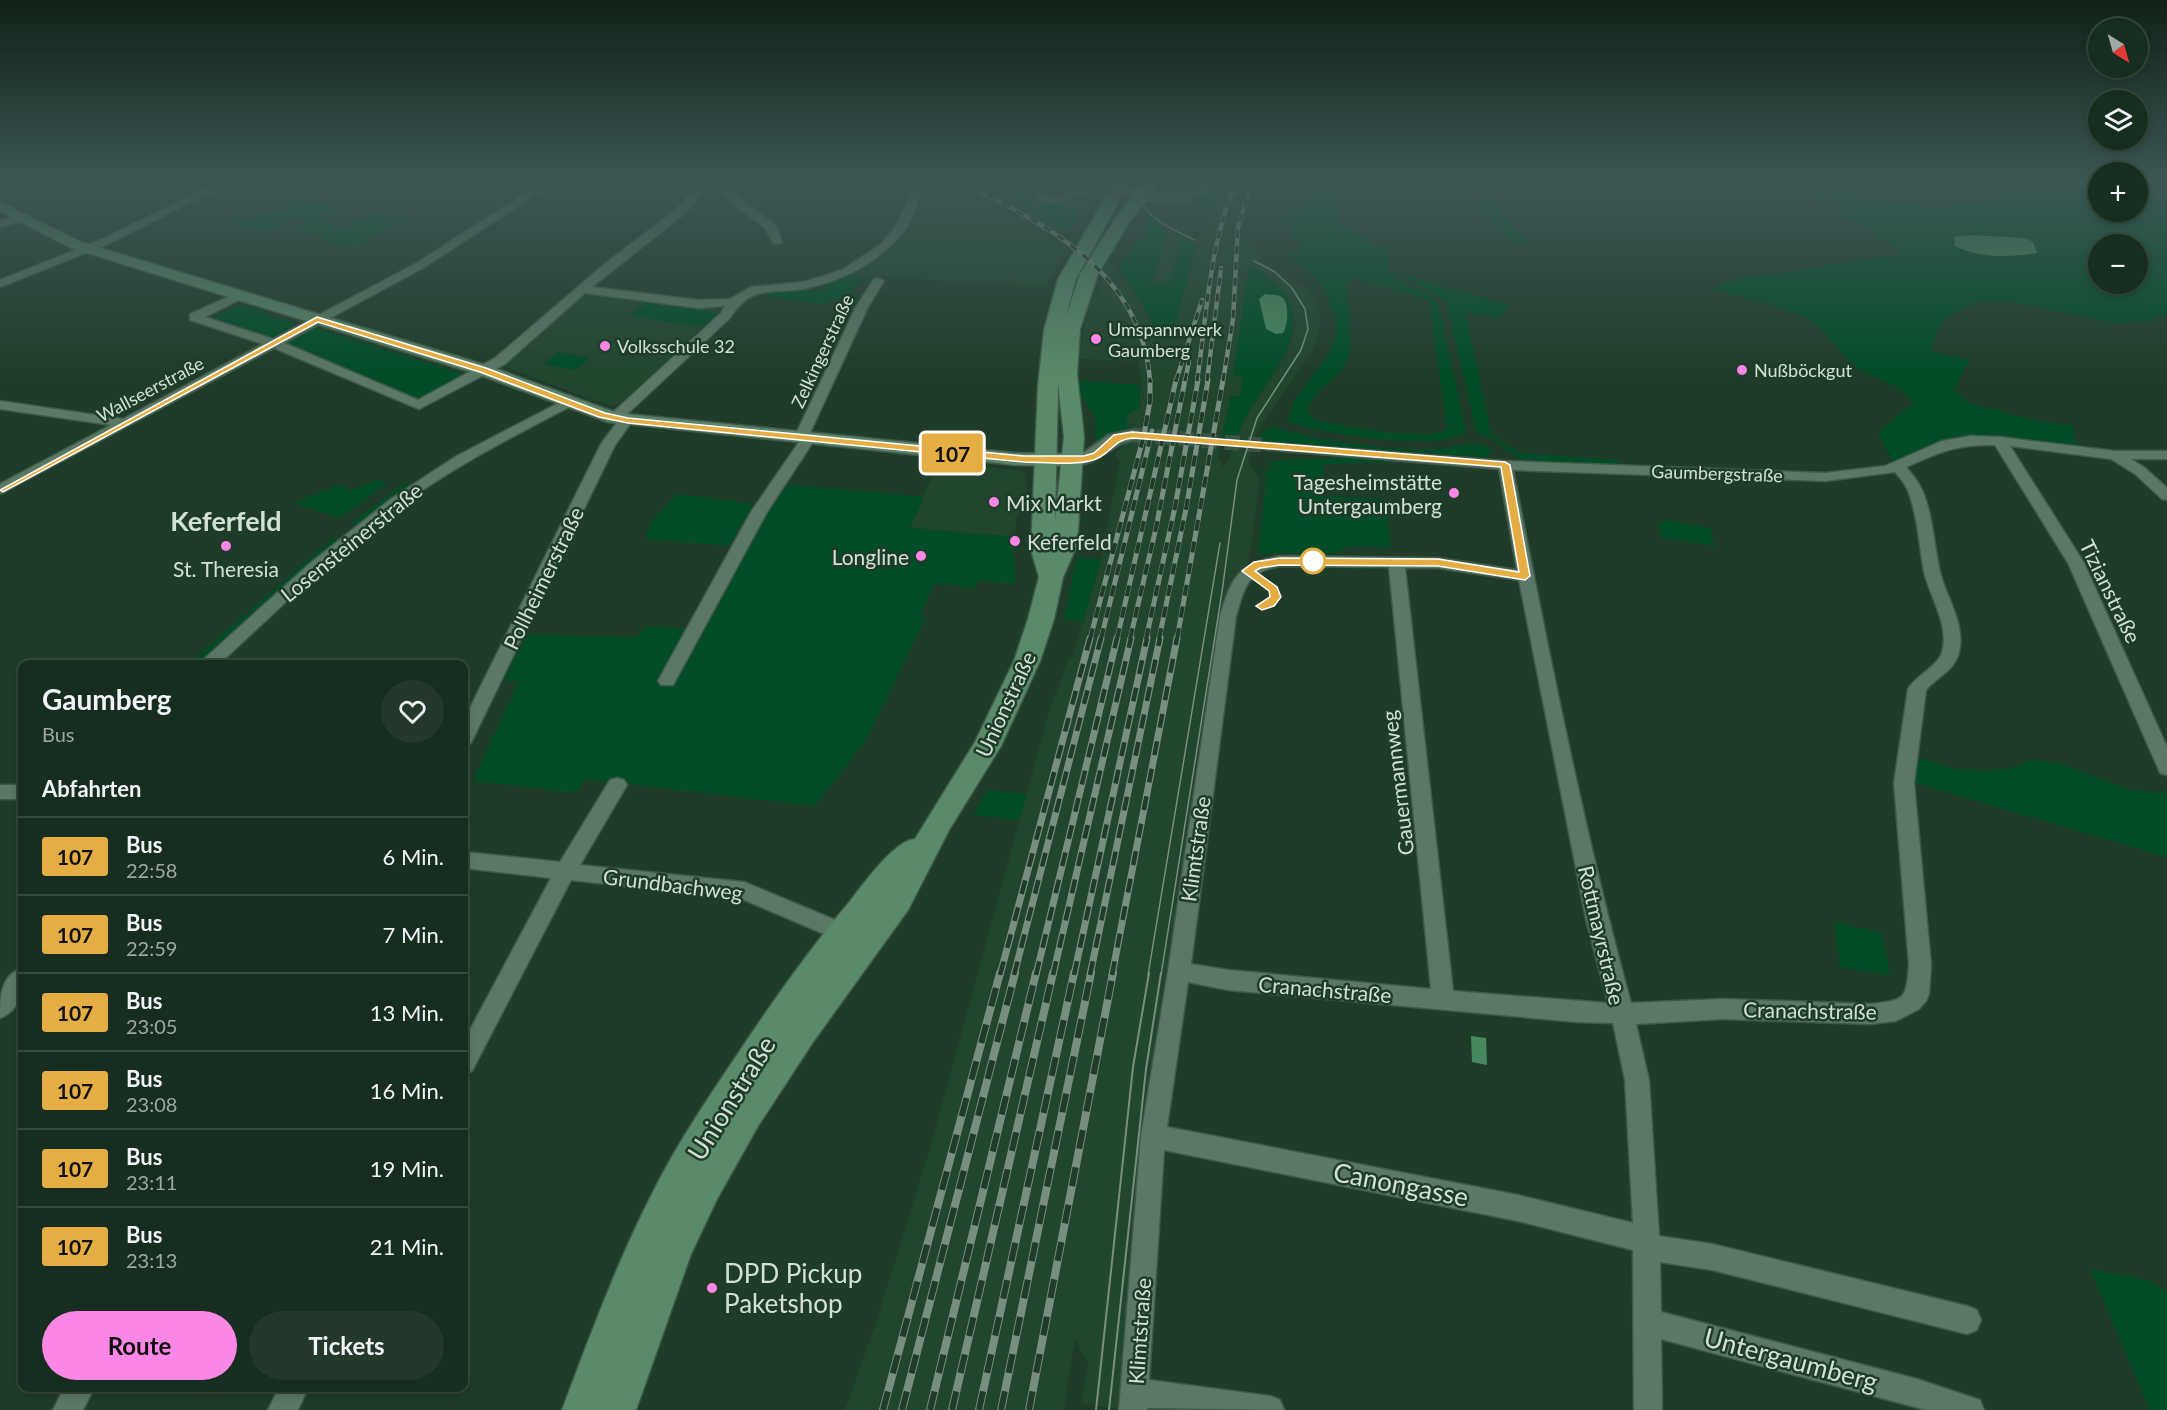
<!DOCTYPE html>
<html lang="de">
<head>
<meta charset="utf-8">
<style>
  body { margin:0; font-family:Lato,sans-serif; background:#24392c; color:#f1f3f6; height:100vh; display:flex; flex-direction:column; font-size:22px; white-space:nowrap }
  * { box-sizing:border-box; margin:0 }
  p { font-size:20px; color:#9ea8a4 }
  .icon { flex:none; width:33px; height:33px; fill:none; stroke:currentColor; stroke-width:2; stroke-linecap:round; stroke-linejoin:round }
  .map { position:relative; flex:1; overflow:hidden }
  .side { position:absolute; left:18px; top:660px; width:450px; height:732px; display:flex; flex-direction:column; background:#172d1f; border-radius:12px; box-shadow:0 3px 9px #0003,0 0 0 2px #36493d }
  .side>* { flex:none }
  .badge { padding:0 12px; border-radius:4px; font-size:21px; line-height:39px }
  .needle { width:39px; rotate:143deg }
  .tools { position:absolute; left:2088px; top:18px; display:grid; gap:12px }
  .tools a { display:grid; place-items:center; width:60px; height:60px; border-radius:50%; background:#172d1f; box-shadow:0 3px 9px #0003,0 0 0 2px #36493d; font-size:30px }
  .map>.badge { position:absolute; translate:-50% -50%; box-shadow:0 0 0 3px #fff }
  h2 { padding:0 24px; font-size:22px; line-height:54px }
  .round { display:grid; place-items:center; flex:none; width:63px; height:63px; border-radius:32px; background:#24392c }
  .head { display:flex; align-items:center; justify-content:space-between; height:102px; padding:0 24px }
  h1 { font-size:28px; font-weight:700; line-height:45px }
  .button { display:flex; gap:12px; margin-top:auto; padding:12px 24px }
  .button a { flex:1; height:69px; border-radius:36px; background:#fa87e6; color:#111; font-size:24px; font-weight:700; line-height:69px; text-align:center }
  .button a+a { background:#24392c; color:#f1f3f6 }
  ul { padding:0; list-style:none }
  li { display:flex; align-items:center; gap:18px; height:78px; padding:0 24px; border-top:2px solid #36493d }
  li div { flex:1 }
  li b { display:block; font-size:22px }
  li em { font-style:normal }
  li .badge { min-width:66px; font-weight:700; text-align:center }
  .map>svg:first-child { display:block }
  .built { fill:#21452d; fill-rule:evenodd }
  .green { fill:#004d27; fill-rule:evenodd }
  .water { fill:#47895e }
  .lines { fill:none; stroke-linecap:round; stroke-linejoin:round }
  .minor-tunnel { stroke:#3a5543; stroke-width:15; stroke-dasharray:15 8; stroke-linecap:butt }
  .minor-casing { stroke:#3f5849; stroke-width:3 }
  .tertiary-casing { stroke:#3f5849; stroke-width:4 }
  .secondary-casing { stroke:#3f5849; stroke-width:3 }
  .primary-casing { stroke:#3f5849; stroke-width:3 }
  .minor { fill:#5a7863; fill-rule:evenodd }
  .tertiary { fill:#5a7863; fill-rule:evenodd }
  .secondary { fill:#598266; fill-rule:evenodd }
  .primary { fill:#598b6a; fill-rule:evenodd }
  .tram-far1 { stroke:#788e7f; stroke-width:1.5 }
  .tram { stroke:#788e7f; stroke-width:2 }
  .rail-far3-casing { stroke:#788e7f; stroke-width:4.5 }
  .rail-far2-casing { stroke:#788e7f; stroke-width:5 }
  .rail-far1-casing { stroke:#788e7f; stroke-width:7 }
  .rail-casing { stroke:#788e7f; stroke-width:8 }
  .rail-far3 { stroke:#1f3c29; stroke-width:3; stroke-dasharray:8; stroke-linecap:butt }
  .rail-far2 { stroke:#1f3c29; stroke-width:4; stroke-dasharray:11; stroke-linecap:butt }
  .rail-far1 { stroke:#1f3c29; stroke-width:4.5; stroke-dasharray:14; stroke-linecap:butt }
  .rail { stroke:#1f3c29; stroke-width:6; stroke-dasharray:19; stroke-linecap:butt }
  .line { fill:#e4ae44; stroke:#fff; stroke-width:1.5 }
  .poi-dot { fill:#fa87e6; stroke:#1f3c29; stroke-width:2 }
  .stop-dot { fill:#fff; stroke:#e4ae44; stroke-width:3 }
  .labels { text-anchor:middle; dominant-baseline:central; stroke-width:5; stroke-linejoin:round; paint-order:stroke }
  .far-poi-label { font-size:18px; fill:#d1e1d5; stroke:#1f3c29; text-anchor:start }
  .far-street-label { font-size:18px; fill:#d1e1d5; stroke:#1f3c29 }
  .poi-label { font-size:21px; fill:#d1e1d5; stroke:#1f3c29; text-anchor:end }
  .street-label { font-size:21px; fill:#d1e1d5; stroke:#1f3c29 }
  .near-street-label { font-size:26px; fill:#d1e1d5; stroke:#1f3c29 }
  .near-poi-label { font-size:26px; fill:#d1e1d5; stroke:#1f3c29; text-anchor:start }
  .district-label { font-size:27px; font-weight:bold; fill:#d1e1d5; stroke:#1f3c29 }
</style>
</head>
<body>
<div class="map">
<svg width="2167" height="1410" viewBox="0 0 2167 1410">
  <rect width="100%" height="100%" fill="#1f3c29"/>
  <!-- built -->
  <path class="built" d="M950 182H975L1052 220 1088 244 1112 265 1138 296 1156 331 1187 278 1197 245 1168 285 1151 283 1168 232 1146 212 1154 206 1167 219 1201 236 1227 182H1260L1245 211 1241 238 1261 254 1257 259 1307 289 1321 314 1319 331 1313 351 1257 431 1248 463 1260 480 1249 560 1215 650 1151 1070 1122 1410 1081 1403 1088 1364 1075 1339 1064 1410H845L875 1326 931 1145 1048 715 1068 660 1072 657 1101 559 1120 460 1115 455 1125 443 1133 440 1137 428 1125 427 1128 414 1139 408 1141 380 1138 361 1079 359 1087 312 1103 280 1085 260 1067 245 1045 287 850 275 869 264 907 229 919 204 922 191ZM1250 265 1266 274 1287 295 1296 327 1286 354 1252 406 1240 428 1228 461 1223 467 1218 456 1224 425 1227 421 1230 396 1240 397 1243 376 1233 375Z
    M1096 190 1092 201 1081 215 1061 213 1069 201Z
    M595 294 681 307H712L720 311 626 398 614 406 595 401 506 367V364L580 298Z
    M939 461 1020 471 1026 474V498L1016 519 1015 537 909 528Z"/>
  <!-- green -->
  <path class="green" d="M975 182H1004L1024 190 1028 187C1030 190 1030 193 1031 196 1037 207 1060 203 1069 201L1062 213 1081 215 1068 231 1026 206Z
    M1216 182H1227L1213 208 1199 206 1201 197Z
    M1319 182H1333L1341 224 1380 247H1384L1390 273 1405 285 1429 293 1438 303 1466 432C1455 438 1443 440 1430 441 1402 442 1311 434 1288 420L1293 403 1330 352 1336 335V321L1326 292 1315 277 1288 257 1302 250 1285 220ZM1352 278 1429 300 1447 429C1426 443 1347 426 1321 422L1314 419 1307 412C1311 389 1342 378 1349 356 1353 342 1348 301 1347 285Z
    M2054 182H2098V212H2138V182L2167 183V315L2142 322 2115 323 2007 301 1976 302 1952 314 1938 327 1931 351 1971 360 1959 379 1955 391 1968 403 2042 422 2072 425 2075 441 2085 450 2003 439 1945 443 1892 461 1878 432 1914 403C1899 383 1880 382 1860 369 1837 354 1830 332 1808 319 1787 306 1737 296 1711 289L1729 281 1753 277 1905 254 1803 186C1856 195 1909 211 1964 205 1994 201 2024 190 2054 182ZM2098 244H2138V284H2098Z
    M311 195 319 196 307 203 340 207 316 221 347 227 374 212 408 218 354 248 321 240 326 236 292 229 309 220 293 217 270 231 233 224 259 211 276 213Z
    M1480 195 1492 200 1528 243 1512 242C1502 231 1478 211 1480 195Z
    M1146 214 1168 232 1151 283 1168 285 1182 237 1197 245 1173 332 1156 331 1145 307 1121 272C1122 267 1123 258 1127 254 1141 236 1151 244 1146 214Z
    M1249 265C1346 319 1258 374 1236 439L1222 438 1231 396H1240L1243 376 1233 375Z
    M1399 274 1509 305 1498 319 1465 311 1491 434 1519 453 1617 460 1618 465 1524 460 1513 455 1495 439 1477 433 1447 304C1433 290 1415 285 1399 274Z
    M850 275 874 277 872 279 861 278 847 297 859 298 857 301 831 299 825 305 755 295C765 290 795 291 811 289L814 292 828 289 825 285Z
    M646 302 719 313 703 327 630 316Z
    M240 305 268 313 269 317 298 323 271 338 210 319Z
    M316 328 463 374 464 375 423 399 414 398 284 343 309 329Z
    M558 352 590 358 576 370 544 364Z
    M1079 381 1140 385 1139 409 1128 414 1126 426 1132 427V431L1114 432 1097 443 1094 415 1080 394Z
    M1274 426C1303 440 1407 453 1439 449 1455 448 1481 437 1493 451L1486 457 1261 441 1263 431Z
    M1363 457 1408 461 1324 464 1323 496 1385 499 1391 548 1348 546 1336 553H1262L1258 551 1267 478 1260 470 1271 471 1269 461Z
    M378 480 387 483 340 518 294 503 342 484 349 491Z
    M405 483 412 485 358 525 350 524Z
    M784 484 924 497 910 528 1013 537 1012 544 1014 545C1011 558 1017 570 1015 584L978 580 975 588 934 583 920 616 926 617 866 740 815 806 585 779 577 792 473 781 519 681H504L526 635 637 637 647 626 684 629 657 684 672 685Z
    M676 494 753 504 729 546 646 539 650 524Z
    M1666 520 1711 528 1714 546 1661 537 1659 524Z
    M333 538 340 539 200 664H189Z
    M1077 557 1101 559 1083 622 1064 619Z
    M1915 757 1955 769 1986 771 2010 769 2032 760 2061 764 2131 790 2167 793V857L1912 782Z
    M988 789 1027 795 1019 820 974 815Z
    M1834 922 1882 933 1890 975 1840 967Z
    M2090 1269 2151 1281 2167 1293V1410H2150Z"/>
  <!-- water -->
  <path class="water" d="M1971 235 2025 238 2033 242 2037 253C2009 257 1981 259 1955 246L1954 237Z
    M1265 294C1271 295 1280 294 1284 299 1289 308 1288 325 1283 333L1276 334 1266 329 1259 299Z
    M1471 1036 1486 1038 1487 1065 1472 1062Z"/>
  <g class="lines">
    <!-- minor-tunnel -->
    <path class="minor-tunnel" d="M1133 435 1261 445"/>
    <defs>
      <path id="minor" d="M219 182H232L108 244 0 287V280L100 240Z
        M378 182 403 185 407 182H419L405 191 380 187Z
        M543 182H555L423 268 284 343 418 400 495 358 607 262 676 210 702 182 720 183 775 225 782 241 781 243H773L766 229 713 188 709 187 684 214 592 287 698 300 730 299 751 287 803 282 824 276 844 269 881 244 896 227 911 193 900 182C911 182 917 182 921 193 916 205 912 221 904 231 880 262 841 282 802 289 768 294 751 285 730 318L624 417H631L633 420 615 445 471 743 464 745V720L601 444 618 421H609L607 418 721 313 725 306 698 308 585 293 505 364 419 409 274 348 0 494V484L111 425 0 409V401L123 419 263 344 190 320V314L237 293H245V297L205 317 273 339 415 264Z
        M788 182H799L800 183 795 186Z
        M1015 182H1028L1041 187 1044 195C1070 204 1095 169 1121 188 1114 193 1106 188 1098 189 1072 191 1066 210 1036 199L1033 191Z
        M21 215 26 218 25 220 0 227V221Z
        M878 278 884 281 868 307 809 435 815 439 767 512 673 685H661L658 681 751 512 799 442 794 438 856 307 874 279Z
        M568 398 575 402 573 405C514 436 454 466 400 506 335 553 278 610 219 664H201L203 660 308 565 391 499 455 457Z
        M1971 436 2000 437 2115 451H2167V459H2131L2145 468 2167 488V500L2162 499 2135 474 2111 459 2010 446 2084 563 2167 747V775L2160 773 2158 768 2068 563 1995 445C1956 444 1941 452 1906 467 1912 474 1918 481 1922 490 1933 515 1934 545 1940 572 1946 597 1966 625 1959 652 1956 669 1936 678 1926 690L1914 783 1931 965 1929 994 1926 1001 1919 1009 1896 1021 1871 1024 1723 1019 1636 1024 1649 1080 1659 1236 1712 1244 1967 1306 1977 1310 1981 1320 1977 1330 1967 1334 1712 1270 1660 1262 1661 1312 1917 1379 1980 1400 1984 1410H1926L1661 1339 1662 1410H1634L1633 1250 1518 1221 1164 1150 1149 1380 1270 1396 1280 1400 1284 1410 1147 1408V1410H1119L1141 1136 1168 971 1220 616C1232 576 1238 564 1280 556L1438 558 1517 570 1499 469 1261 449 1256 448 1254 445 1256 442 1505 461 1825 473 1885 466 1942 441ZM1513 470 1825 481 1895 472C1900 478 1905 483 1908 491 1918 517 1919 545 1924 572 1930 597 1950 626 1942 652 1939 665 1916 676 1908 689L1894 783 1909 965C1906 999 1906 1000 1871 1004L1723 999 1631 1003C1583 828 1548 648 1513 470ZM1280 566 1389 567 1431 989 1228 970 1191 964 1236 616C1245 586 1247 572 1280 566ZM1405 568H1438L1519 580 1586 919 1608 1003 1453 991ZM1188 982 1228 990 1577 1022 1613 1023 1625 1080 1633 1223 1518 1195 1167 1127Z
        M617 778 624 780 627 785 580 865 744 882 852 927 855 933 852 939 844 942 836 939 742 899 571 880 472 1071 464 1074V1041L551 878 464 868V852L560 862 610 780Z
        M0 785H22V799H0Z
        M22 968C24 988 21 1010 0 1018 0 998 0 976 22 968Z
        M64 1388H94L83 1410H53Z
        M279 1388H308L298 1410H268Z"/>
      <path id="tertiary" d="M1203 182H1216C1192 213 1144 199 1112 191L1110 188 1116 184C1143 189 1181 203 1203 182Z
        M1133 430 1139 431 1142 435 1139 439C1133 440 1126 441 1120 444 1102 454 1088 469 1066 464L1063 460 1066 456 1085 452 1109 435Z"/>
      <path id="secondary" d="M0 202 81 242 489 366 617 413 1015 453 1072 454 1079 456 1082 460 1079 464 1072 466 1015 465 608 422 477 374 71 248 0 211Z"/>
      <path id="primary" d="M1112 182H1127L1117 205 1076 279 1065 320 1080 274 1117 216 1144 182H1160L1130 221 1098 274 1080 329 1077 374 1084 437 1078 530 1075 550 1063 577 1054 619 1040 661 1001 746 949 830 908 910 813 1042 758 1126 717 1199 691 1254 636 1410H562C590 1336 617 1262 653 1192 676 1146 704 1104 733 1061 770 1005 808 951 851 900 864 883 895 840 915 839L975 742 1014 661 1028 619 1039 577 1031 550 1038 386 1044 330 1058 279 1101 205ZM1058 383 1064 437 1055 522 1058 386Z"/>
    </defs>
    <!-- minor casing -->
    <use href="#minor" class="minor-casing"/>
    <!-- tertiary casing -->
    <use href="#tertiary" class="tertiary-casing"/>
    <!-- secondary casing -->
    <use href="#secondary" class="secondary-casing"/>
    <!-- primary casing -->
    <use href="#primary" class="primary-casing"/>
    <!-- minor -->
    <use href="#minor" class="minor"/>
    <!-- tertiary -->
    <use href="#tertiary" class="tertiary"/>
    <!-- secondary -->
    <use href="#secondary" class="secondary"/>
    <!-- primary -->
    <use href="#primary" class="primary"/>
    <!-- tram-far1 -->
    <path class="tram-far1" d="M1135 182C1137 214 1168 228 1195 240
      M1148 975 1220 543
      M1161 975 1222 592 1237 480 1257 418 1301 350 1308 329 1305 309 1292 288 1275 272 1254 261"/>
    <!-- tram -->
    <path class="tram" d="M1096 1410 1133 1067 1149 973
      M1109 1410 1146 1069 1161 973"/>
    <defs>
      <path id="rail-far3" d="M959 182C1047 224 1142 272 1150 381
        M1176 381 1202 300
        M1185 381 1189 361
        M1197 381C1207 314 1209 245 1236 182
        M1207 381 1221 268
        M1223 381 1233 319 1238 227 1252 182"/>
      <path id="rail-far2" d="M1090 639 1144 435 1150 401V380
        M1101 639 1152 431
        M1117 639 1176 380
        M1130 639 1156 528 1185 380
        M1146 639 1175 507 1198 380
        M1159 639 1186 509 1208 380
        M1177 639 1223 380"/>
      <path id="rail-far1" d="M1000 975 1090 638
        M1014 975 1101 638
        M1036 975 1117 638
        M1053 975 1131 638
        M1074 975 1147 638
        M1090 975 1160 638
        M1112 975 1177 638"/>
      <path id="rail" d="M883 1410 1000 973
        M902 1410 1015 973
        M930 1410 1036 973
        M952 1410 1053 973
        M979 1410 1074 973
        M1001 1410 1091 973
        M1029 1410 1113 973"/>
    </defs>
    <!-- rail-far3 casing -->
    <use href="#rail-far3" class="rail-far3-casing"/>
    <!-- rail-far2 casing -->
    <use href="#rail-far2" class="rail-far2-casing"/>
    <!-- rail-far1 casing -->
    <use href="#rail-far1" class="rail-far1-casing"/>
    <!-- rail casing -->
    <use href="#rail" class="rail-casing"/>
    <!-- rail-far3 -->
    <use href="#rail-far3" class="rail-far3"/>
    <!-- rail-far2 -->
    <use href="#rail-far2" class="rail-far2"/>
    <!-- rail-far1 -->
    <use href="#rail-far1" class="rail-far1"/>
    <!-- rail -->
    <use href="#rail" class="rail"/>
  </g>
  <!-- sky -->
  <linearGradient id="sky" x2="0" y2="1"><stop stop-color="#112117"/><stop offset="0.48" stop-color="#3c5654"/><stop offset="1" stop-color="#3c5654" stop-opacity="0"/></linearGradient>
  <rect width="2167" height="379" fill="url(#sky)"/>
  <!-- line -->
  <path class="line" d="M317 317 486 368 605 413 628 418 1024 456H1084L1094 453 1114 435 1132 432 1505 462 1510 465 1530 576 1525 580 1438 566 1280 565 1260 568 1255 571 1277 587 1281 597 1274 606 1262 610 1256 606 1270 597 1269 591 1242 571 1254 562 1280 558 1438 559 1519 572 1501 467 1132 438C1115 440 1114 449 1100 457 1083 467 1044 462 1024 462L628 423 599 417 480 372 318 322 3 492 0 490Z"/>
  <!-- markers -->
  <g class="poi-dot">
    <circle cx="1096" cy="339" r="6"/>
    <circle cx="605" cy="346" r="6"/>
    <circle cx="1742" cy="370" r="6"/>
    <circle cx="1454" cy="493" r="6"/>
    <circle cx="994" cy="502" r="6"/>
    <circle cx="1015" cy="541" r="6"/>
    <circle cx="226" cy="546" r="6"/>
    <circle cx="921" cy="556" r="6"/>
    <circle cx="712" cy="1288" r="6"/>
  </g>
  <circle class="stop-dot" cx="1313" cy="561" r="12"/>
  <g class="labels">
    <!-- far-poi labels -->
    <g class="far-poi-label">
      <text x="1108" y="329">Umspannwerk<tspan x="1108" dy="21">Gaumberg</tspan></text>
      <text x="617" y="346">Volksschule 32</text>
      <text x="1754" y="370">Nußböckgut</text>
    </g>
    <!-- far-street labels -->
    <g class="far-street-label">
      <text transform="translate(822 351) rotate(-65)">Zelkingerstraße</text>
      <text transform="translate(150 389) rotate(-28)">Wallseerstraße</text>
      <text transform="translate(1717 473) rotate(2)">Gaumbergstraße</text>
    </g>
    <!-- poi labels -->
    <g class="poi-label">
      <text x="1442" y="481">Tagesheimstätte<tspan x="1442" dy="24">Untergaumberg</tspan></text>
      <text x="1006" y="502" text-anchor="start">Mix Markt</text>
      <text x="1027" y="541" text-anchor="start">Keferfeld</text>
      <text x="909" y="556">Longline</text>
      <text x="226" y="568" text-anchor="middle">St. Theresia</text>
    </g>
    <!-- street labels -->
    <g class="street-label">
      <text transform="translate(351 542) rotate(-39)">Losensteinerstraße</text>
      <text transform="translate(543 578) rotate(-64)">Pollheimerstraße</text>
      <text transform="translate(2111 591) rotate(64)">Tizianstraße</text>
      <text transform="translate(1005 704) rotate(-65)">Unionstraße</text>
      <text transform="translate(1397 783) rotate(-97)">Gauermannweg</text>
      <text transform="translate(1195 849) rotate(-82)">Klimtstraße</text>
      <text transform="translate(673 884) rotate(7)">Grundbachweg</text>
      <text transform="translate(1602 935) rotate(77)">Rottmayrstraße</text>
      <text transform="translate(1325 989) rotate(5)">Cranachstraße</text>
      <text transform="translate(1810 1010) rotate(1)">Cranachstraße</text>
      <text transform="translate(1139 1331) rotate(-86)">Klimtstraße</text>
    </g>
    <!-- near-street labels -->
    <g class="near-street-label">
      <text transform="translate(731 1098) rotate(-58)">Unionstraße</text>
      <text transform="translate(1401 1184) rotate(11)">Canongasse</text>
      <text transform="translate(1791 1359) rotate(15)">Untergaumberg</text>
    </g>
    <!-- near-poi labels -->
    <g class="near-poi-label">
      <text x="724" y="1273">DPD Pickup<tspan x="724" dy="30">Paketshop</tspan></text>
    </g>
    <!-- district labels -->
    <g class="district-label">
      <text x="226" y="520">Keferfeld</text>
    </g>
  </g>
</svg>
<div class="tools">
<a><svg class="needle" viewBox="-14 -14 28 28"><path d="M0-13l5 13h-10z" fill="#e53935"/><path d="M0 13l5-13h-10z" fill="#9ea8a4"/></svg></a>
<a><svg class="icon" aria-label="layers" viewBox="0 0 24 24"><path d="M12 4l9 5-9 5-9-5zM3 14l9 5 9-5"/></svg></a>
<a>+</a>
<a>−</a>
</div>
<b class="badge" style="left:952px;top:453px;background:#e4ae44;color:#111">107</b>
<section class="side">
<div class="head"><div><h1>Gaumberg</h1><p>Bus</p></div><a class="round"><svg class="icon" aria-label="heart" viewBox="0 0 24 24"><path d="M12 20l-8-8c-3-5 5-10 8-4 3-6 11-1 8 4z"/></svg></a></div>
<h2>Abfahrten</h2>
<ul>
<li><span class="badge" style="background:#e4ae44;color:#111">107</span><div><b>Bus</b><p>22:58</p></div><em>6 Min.</em></li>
<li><span class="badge" style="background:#e4ae44;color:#111">107</span><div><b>Bus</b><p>22:59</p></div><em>7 Min.</em></li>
<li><span class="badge" style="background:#e4ae44;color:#111">107</span><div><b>Bus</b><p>23:05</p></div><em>13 Min.</em></li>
<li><span class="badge" style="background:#e4ae44;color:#111">107</span><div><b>Bus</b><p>23:08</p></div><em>16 Min.</em></li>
<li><span class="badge" style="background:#e4ae44;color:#111">107</span><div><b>Bus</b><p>23:11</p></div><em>19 Min.</em></li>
<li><span class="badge" style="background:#e4ae44;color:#111">107</span><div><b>Bus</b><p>23:13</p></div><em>21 Min.</em></li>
</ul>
<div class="button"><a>Route</a><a>Tickets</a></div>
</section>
</div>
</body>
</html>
